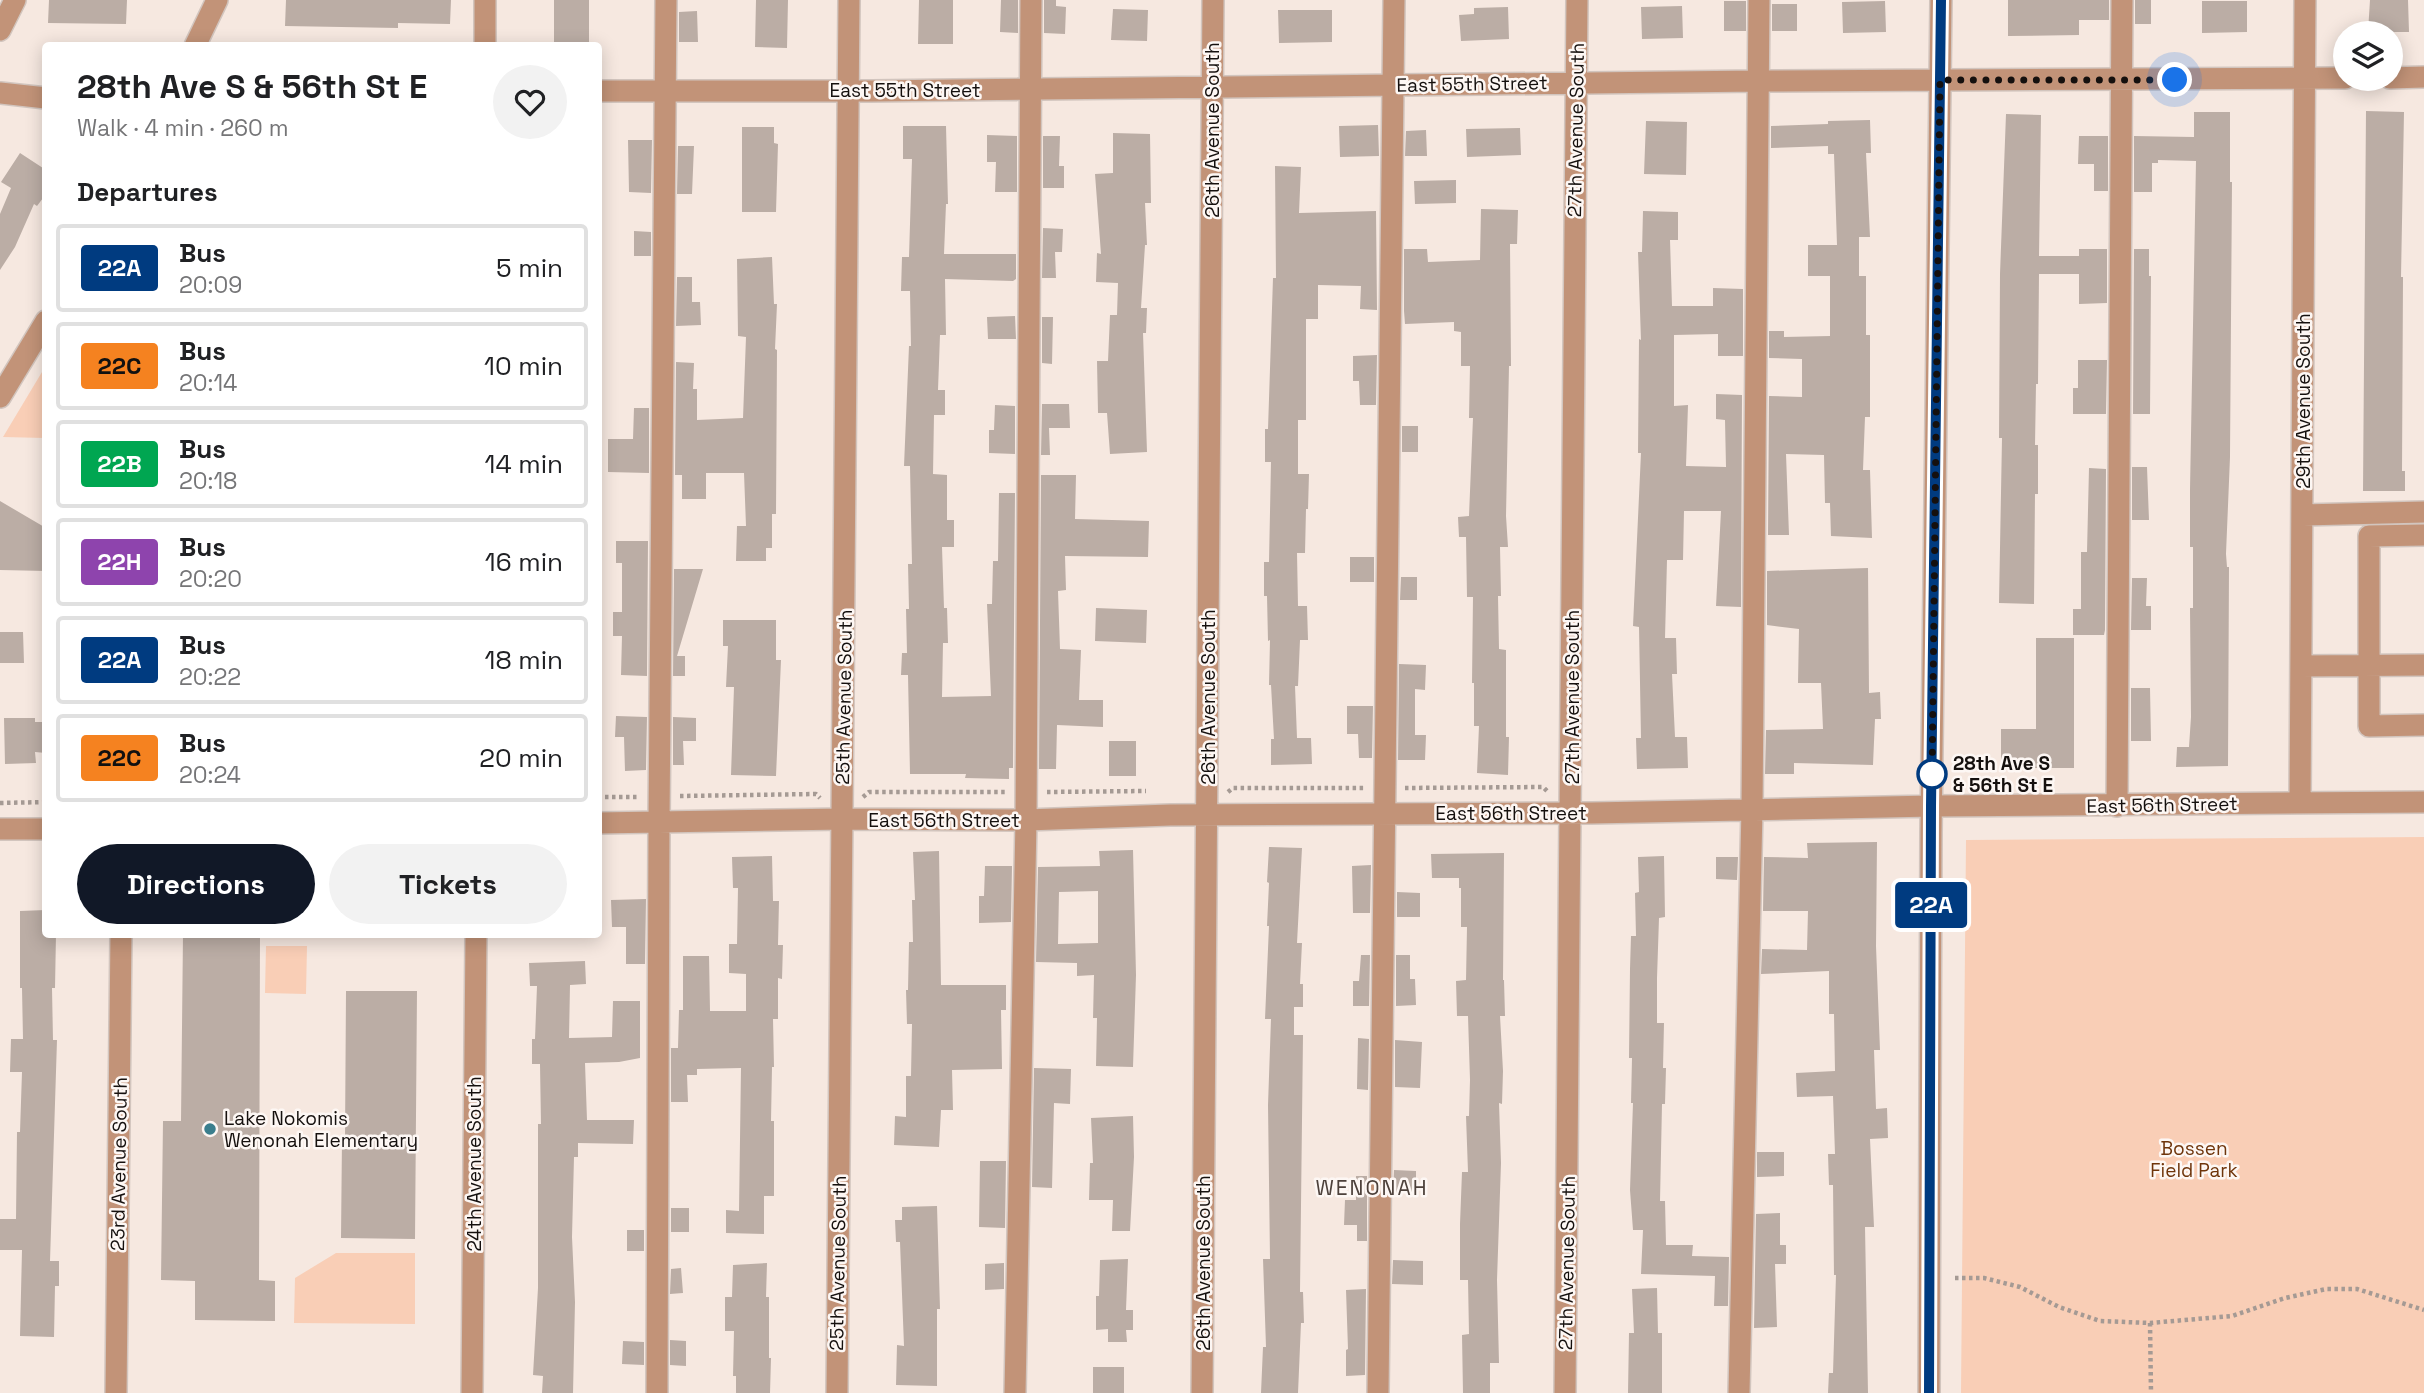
<!DOCTYPE html>
<html lang="en">
<head>
<meta charset="utf-8">
<style>
  body { margin:0; font-family:"Space Grotesk",sans-serif; background:#f2f2f2; color:#202124; height:100vh; display:flex; flex-direction:column; font-size:26px; white-space:nowrap }
  * { box-sizing:border-box; margin:0 }
  p { font-size:23px; color:#757577 }
  .icon { flex:none; width:38px; height:38px; fill:none; stroke:currentColor; stroke-width:2; stroke-linecap:round; stroke-linejoin:round }
  .map { position:relative; flex:1; overflow:hidden }
  .drawer { position:absolute; left:42px; top:42px; width:560px; height:896px; display:flex; flex-direction:column; background:#fff; border-radius:7px; box-shadow:0 4px 18px #0003 }
  .drawer>* { flex:none }
  .badge { padding:0 14px; border-radius:5px; font-size:24px; line-height:46px }
  .buttons { position:absolute; left:2333px; top:21px; display:grid; gap:14px }
  .buttons a { display:grid; place-items:center; width:70px; height:70px; border-radius:50%; background:#fff; box-shadow:0 4px 18px #0003; font-size:35px }
  .you { position:absolute; width:35px; height:35px; margin:-18px; border:5px solid #fff; border-radius:50%; background:#1a73e8; box-shadow:0 0 0 10px #1a73e833 }
  .map>.badge { position:absolute; translate:-50% -50%; box-shadow:0 0 0 4px #fff }
  h2 { padding:0 35px; font-size:26px; line-height:63px }
  .round { display:grid; place-items:center; flex:none; width:74px; height:74px; border-radius:37px; background:#f2f2f2 }
  .headline { display:flex; align-items:center; justify-content:space-between; height:119px; padding:0 35px }
  h1 { font-size:33px; font-weight:600; line-height:52px }
  .cta { display:flex; gap:14px; margin-top:auto; padding:14px 35px }
  .cta a { flex:1; height:80px; border-radius:42px; background:#111827; color:#fff; font-size:28px; font-weight:600; line-height:80px; text-align:center }
  .cta a+a { background:#f2f2f2; color:#202124 }
  ul { padding:0; list-style:none }
  li { display:flex; align-items:center; gap:21px; height:88px; margin:0 14px 10px; padding:0 21px; border:4px solid #e0e0e0; border-radius:7px }
  li div { flex:1 }
  li b { display:block; font-size:26px }
  li em { font-style:normal }
  li .badge { min-width:77px; font-weight:700; text-align:center }
  .map>svg:first-child { display:block }
  .green { fill:#f9ceb6 }
  .building { fill:#bbada5; fill-rule:evenodd }
  .lines { fill:none; stroke-linecap:round; stroke-linejoin:round }
  .minor-casing { stroke:#d2c5be; stroke-width:24 }
  .path { stroke:#a59a94; stroke-width:4.5; stroke-dasharray:3.5 3.5; stroke-linecap:butt }
  .minor { stroke:#c29378; stroke-width:21 }
  .line-casing { stroke:#fff; stroke-width:16 }
  .line { stroke:#003b80; stroke-width:10 }
  .walk { stroke:#15100e; stroke-width:7; stroke-dasharray:0 12.6 }
  .stop-dot { fill:#fff; stroke:#003b80; stroke-width:3.5 }
  .poi-dot { fill:#3a7e8d; stroke:#fdf7f4; stroke-width:2.5 }
  .labels { text-anchor:middle; dominant-baseline:central; stroke-width:5; stroke-linejoin:round; paint-order:stroke }
  .street-label { font-size:19px; fill:#15100e; stroke:#fdf7f4 }
  .stop-label { font-size:19px; font-weight:bold; fill:#15100e; stroke:#fdf7f4; text-anchor:start }
  .poi-label { font-size:19px; fill:#15100e; stroke:#fdf7f4; text-anchor:start }
  .park-label { font-size:19px; fill:#6f350b; stroke:#fdf7f4 }
  .neighbourhood-label { font-size:21px; letter-spacing:2px; fill:#4d413b; stroke:#fdf7f4 }
</style>
</head>
<body>
<div class="map">
<svg width="2424" height="1393" viewBox="0 0 2424 1393">
  <rect width="100%" height="100%" fill="#f6e8e0"/>
  <!-- green -->
  <path class="green" d="M45 367V438L3 437Z
    M2424 837V1393H1961L1966 840Z
    M266 946H307L306 994 265 993Z
    M336 1253H415V1324L294 1323 295 1278Z"/>
  <!-- building -->
  <path class="building" d="M49 0H127L126 24 48 23Z
    M286 0H451L450 24 398 23V28L285 26Z
    M554 0H589V46H554Z
    M756 0H788L787 48 755 47Z
    M919 0H953V44H918Z
    M1001 0H1018V33L1000 32Z
    M1044 0H1056V6L1066 7 1065 34 1044 33Z
    M2008 0H2109V20H2079V35L2008 36Z
    M2135 0H2151V24H2135Z
    M2370 0H2408L2409 32H2368Z
    M1724 1H1746V31H1724Z
    M1885 1 1886 32 1843 33 1842 2Z
    M2202 1H2247V32L2202 33Z
    M1772 4H1797V31H1772Z
    M1682 6 1683 38 1642 39 1641 7Z
    M1508 7 1509 39 1461 41 1459 15 1474 14V8Z
    M1113 9 1148 10 1147 41 1111 40Z
    M1278 10H1332V42L1279 43Z
    M697 11 698 42H679V12Z
    M2366 111 2404 112 2401 277H2403L2402 471H2405V491H2363Z
    M2194 112H2230V182H2232L2230 457 2226 554 2227 567H2229L2228 766 2176 767 2177 747H2189L2191 717 2190 608H2193V547H2190V490L2196 161 2158 160V163H2152V192H2134V136L2194 137Z
    M2006 114 2041 115 2039 256H2079V249H2107V303L2079 304V274H2039L2038 384H2036L2035 445H2038V494H2035L2034 604 1999 603 2002 438H1999L2000 274Z
    M1870 120 1871 153H1866L1870 237H1859V276H1866V335H1870V417H1865L1863 470H1870L1872 538 1831 536 1830 503H1825L1824 455 1786 454 1789 535H1768L1769 396 1802 397V359L1769 358V331H1784V337L1830 336V276H1808V245H1837L1834 154H1828V146L1771 148V126L1828 124V121Z
    M1646 121 1687 122 1686 175 1644 174Z
    M1378 125 1379 156 1340 157 1339 126Z
    M903 126H946L948 204H946L944 254H1016V279L1013 281 945 279 946 335H940L938 390H945V415H934L933 474 947 475V520H954V547H942L944 608H947L948 643H943L942 697 991 696 987 604H992L993 561H998L999 493H1015L1013 768H1009V779L965 778 966 774H910L908 675H901L902 653H907L906 609H909L908 564H912L910 466H904L909 346H911L910 291H901L902 257H909L912 159H903Z
    M742 127H774V143L778 144 776 212H742Z
    M1520 128 1521 155 1467 157 1466 129Z
    M1426 130 1427 156H1405L1406 131Z
    M1113 133 1150 134 1151 203H1145L1147 245H1145L1141 308H1147L1146 333H1143L1147 452 1110 454 1107 413H1098L1097 361H1108L1110 315H1117L1118 283 1096 282 1097 253 1101 254 1095 174 1113 173Z
    M987 135 1017 136V192H995L996 162H987Z
    M1043 136H1060L1059 166H1064V188H1043Z
    M2079 136H2108V191H2094V164H2078Z
    M628 140H652L651 193 629 192Z
    M678 146H694L692 194H677Z
    M20 153 46 170V194L37 206 34 204 15 247 0 270V214L11 188 1 182Z
    M1275 166 1301 167 1299 213 1376 211 1377 310 1360 309 1361 286 1318 285V319H1306V420H1298V474H1309L1308 509H1306L1305 553H1297L1298 606H1307L1308 640H1300L1298 686H1295L1297 738H1311L1312 764 1271 765V739H1274L1271 685H1269L1270 640 1268 641 1267 596H1264V562H1269L1271 462H1265V429H1268L1273 278H1276Z
    M1456 180V203L1415 204 1414 181Z
    M1481 209 1518 210 1517 244H1510L1511 366H1509L1506 516 1508 547H1500L1501 596H1498L1499 649 1506 650V737H1509L1508 775 1477 773 1479 726H1474V683H1472L1473 597H1467L1466 537H1459L1458 517 1469 516 1473 418H1469L1470 366H1461V332L1454 331V322L1405 324 1404 311V249H1427L1428 262 1480 260Z
    M1643 211 1678 212V240H1670L1672 306H1713V288L1743 289V356H1718V334L1674 335V406L1688 405 1686 466 1726 467 1725 420 1716 419V394L1742 395 1741 607 1716 606 1721 511H1684L1683 560H1667L1665 638H1676L1677 674H1672L1675 737H1687L1688 768 1637 769 1636 738H1641L1639 627 1633 626 1641 453H1638L1639 339 1641 340 1638 252H1642Z
    M1043 228 1063 229 1062 252H1055L1056 278H1042Z
    M634 231 651 232V256H634Z
    M2134 249H2149V276H2151L2150 414H2133Z
    M772 257 774 304H777L775 349 777 350 776 514H772V548H766V561H736L737 526H746L744 473H706V499H682V475H675L676 362 694 363 693 389H697V420L743 418 746 337 738 336 737 259Z
    M677 277H692V302H700L701 325 676 326Z
    M1015 316 1016 339H988L987 317Z
    M1042 317H1053L1052 364 1042 363Z
    M1377 355 1376 405H1360L1359 381H1353V356Z
    M2078 360H2107L2106 414H2073V388H2078Z
    M1042 404H1069L1070 428H1049L1050 455H1041Z
    M995 405 1015 406V454L989 453V430H994Z
    M634 408H649V473L608 472V439H633Z
    M1402 426H1418V452H1402Z
    M2132 467H2147L2149 520H2132Z
    M2089 468 2106 469 2105 630 2104 635H2073V609H2081V552H2087Z
    M1041 475H1076L1075 519 1149 521 1148 557 1065 556 1066 590 1058 591 1060 649 1081 650 1079 700H1103V727L1057 725 1056 769H1039Z
    M0 501 46 528V571L0 570Z
    M616 541H648L647 676 621 675 622 636H613V612H622V563H616Z
    M1350 557H1374V582H1350Z
    M1868 568 1869 693 1880 692 1881 719H1875L1873 765 1794 763V774H1765L1766 730 1823 729 1821 683H1798L1799 629 1767 625V571Z
    M674 569H703L677 656H685V676H673Z
    M1401 577H1417V600H1400Z
    M2132 578H2147L2146 606H2151V630H2131Z
    M1096 608 1147 610 1146 643 1095 641Z
    M723 620H776V660H781L776 776 731 775 734 687H726L728 646H723Z
    M0 632H23L24 663H0Z
    M2036 638H2074V768H2001V729H2036Z
    M1399 664 1426 665 1425 690 1415 689V735H1426L1425 760H1398Z
    M2131 688H2150L2151 741H2131Z
    M1347 706H1373L1372 758H1359L1358 734H1347Z
    M616 716 647 717 646 770 625 771 624 737H615Z
    M673 717 696 718V741H683L684 765H673Z
    M4 718H35V722H46V753L35 752 36 763 5 764Z
    M1109 741H1136V776H1109Z
    M1877 842 1876 946 1880 1050H1874L1876 1109 1887 1108 1888 1138 1870 1139 1874 1227H1865L1868 1393H1828L1829 1373H1833L1836 1275H1834L1833 1185H1829L1828 1154H1835L1833 1096 1797 1097 1796 1073 1835 1071 1834 1014H1829V971L1761 974 1762 949 1807 950 1808 911H1763L1764 857 1808 858 1807 843Z
    M1269 847 1302 848 1297 943H1302L1300 984H1303V1007H1294V1035H1303L1300 1292H1303L1304 1323H1301L1298 1393H1261L1263 1347H1266L1263 1259H1270L1268 1105 1271 1019H1265L1269 926H1267L1269 883 1267 882Z
    M1133 850 1136 975 1133 1067 1096 1066 1097 1018H1093L1094 975 1077 976V963L1036 962 1038 867 1100 866 1099 851ZM1098 891V943L1058 944 1059 892Z
    M939 851 941 985H1006V1010H1001L1002 1069 952 1070 953 1110H941L939 1147 894 1145 895 1116 906 1117V1076H911L912 1024H907L906 990H908L909 942H913L912 900H915L913 852Z
    M1504 853 1503 980H1504L1505 1016H1500L1503 1071 1502 1104 1499 1103 1501 1163 1497 1280 1499 1363H1490V1393H1463L1462 1335 1469 1334 1468 1280H1460V1224L1462 1172H1468L1466 1116H1469L1470 1080 1468 1016H1457L1456 981 1466 980 1467 927H1461V888H1459V878H1432L1431 854Z
    M772 856 773 901H779L778 945H783L782 979 778 978V1019H773L774 1067H772L771 1121H774V1196H764V1234L726 1233V1210L739 1211 741 1068 697 1069V1075H687L688 1102H671V1048H678L679 1010H683V956H709L710 1011H746V974L729 973V944H737L738 888H733L732 857Z
    M1664 856 1665 917 1659 918 1657 978V1023H1664L1663 1068H1666L1665 1104H1662L1660 1201H1665L1666 1245H1693L1692 1256 1729 1257 1728 1306H1714L1715 1276 1641 1274 1643 1230H1633L1630 1190 1633 1103H1631L1632 1058H1629L1630 969 1631 936H1636L1635 893 1639 892 1638 857Z
    M1716 857H1738L1737 880 1716 879Z
    M1371 865 1370 913H1353L1352 866Z
    M985 866H1012L1011 922 979 923V896H984Z
    M1397 892 1420 893V917H1397Z
    M646 899 645 964H626V927H612L611 900Z
    M46 910V934H56L55 988H52L53 1040H57L50 1261H59V1286H55L54 1337 20 1336 22 1250H0V1219H16L17 1132H20L22 1072H10L11 1039H23L22 988H20V911Z
    M183 934H260L259 1280 275 1281V1321L195 1320V1281L161 1280 163 1121H181Z
    M1361 955H1370L1369 1006H1353V981H1359Z
    M1396 955H1410V979H1415L1416 1005 1396 1006Z
    M585 961 586 984 570 985 569 1038 612 1037 613 1001H640V1058L619 1062 585 1063 587 1120H634L633 1144 578 1143V1157H574L572 1237 575 1302 573 1393H542L543 1376 533 1375 538 1288V1124H541L540 1064H532V1039H535L537 986H530L529 963Z
    M346 991H417L415 1239 341 1238 342 1138H345Z
    M1358 1038 1369 1039 1368 1090 1357 1089Z
    M1395 1040 1422 1042 1420 1088 1395 1087Z
    M1034 1068 1071 1069 1070 1104 1054 1103 1052 1188 1032 1187Z
    M1133 1116 1134 1157 1130 1231H1112L1113 1200H1089L1090 1163H1093L1091 1118Z
    M1757 1152H1784V1176L1757 1177Z
    M980 1161H1006L1005 1228 979 1227Z
    M1394 1170 1416 1171V1193H1393Z
    M1356 1176H1367V1241H1357V1225H1344L1345 1200H1356Z
    M937 1206 940 1309H937V1386L896 1385 897 1345 904 1346 900 1242H896L895 1220H902V1207Z
    M671 1208H689V1232H671Z
    M1780 1213V1245H1786V1264H1775L1777 1327 1754 1328 1756 1214Z
    M627 1230H644V1251H627Z
    M1128 1259 1126 1310H1133V1330H1126L1127 1342H1108V1329L1096 1330V1296H1099L1100 1260Z
    M1393 1260 1423 1261V1285L1392 1284Z
    M767 1263 766 1297H769V1358H771L770 1393H736V1376H733L734 1331H725V1297H732L733 1265Z
    M1004 1263V1289L985 1290V1264Z
    M681 1268 683 1293 670 1294 671 1269Z
    M1657 1288 1658 1333H1662V1393H1628L1629 1333H1634L1632 1289Z
    M1366 1289 1365 1375 1346 1376V1350L1348 1349 1346 1290Z
    M670 1340 686 1341V1366L670 1365Z
    M623 1341 644 1342V1365L622 1364Z
    M1093 1367H1124V1393H1093Z"/>
  <g class="lines">
    <defs>
      <path id="minor" d="M0 30 15 0
        M195 46 217 0
        M485 46V0
        M2390 78 2424 77
        M598 91H871L1758 81 2345 78
        M0 93 46 98
        M0 397 46 321
        M2303 515 2424 512
        M2424 535 2369 536V726L2424 725
        M2301 666 2424 665
        M2300 803 2305 0
        M2117 806 2122 0
        M598 823 844 819 1026 820 1170 815 1592 813 1932 806 2424 802
        M0 829H46
        M116 1393 121 934
        M472 1393 476 934
        M657 1393 659 822 666 0
        M837 1393 849 0
        M1015 1393 1026 820 1031 0
        M1202 1393 1213 0
        M1378 1393 1394 0
        M1565 1393 1577 0
        M1739 1393 1752 809 1759 0
        M1929 1393 1931 833 1941 0"/>
    </defs>
    <!-- minor casing -->
    <use href="#minor" class="minor-casing"/>
    <!-- path -->
    <path class="path" d="M1405 788 1543 787 1548 792
      M1047 792 1146 791
      M1228 792 1233 788H1365
      M680 796 816 794 820 798
      M598 797H640
      M863 797 869 792H1006
      M0 803 46 802
      M1955 1278H1984L2020 1287 2059 1307 2100 1321 2150 1323 2232 1316 2285 1298 2326 1289H2357L2424 1310
      M2150 1323 2151 1393"/>
    <!-- minor -->
    <use href="#minor" class="minor"/>
  </g>
  <g class="lines">
    <defs>
      <path id="line" d="M1929 1393 1931 806 1941 0"/>
    </defs>
    <!-- line casing -->
    <use href="#line" class="line-casing"/>
    <!-- line -->
    <use href="#line" class="line"/>
    <!-- walk -->
    <path class="walk" d="M1932 774V782L1940 80H2175"/>
  </g>
  <!-- markers -->
  <circle class="stop-dot" cx="1932" cy="774" r="14"/>
  <circle class="poi-dot" cx="210" cy="1129" r="7"/>
  <g class="labels">
    <!-- street labels -->
    <g class="street-label">
      <text transform="translate(1472 84) rotate(-1)">East 55th Street</text>
      <text x="905" y="90">East 55th Street</text>
      <text transform="translate(1212 130) rotate(-90)">26th Avenue South</text>
      <text transform="translate(1576 130) rotate(-89)">27th Avenue South</text>
      <text transform="translate(2303 401) rotate(-90)">29th Avenue South</text>
      <text transform="translate(844 697) rotate(-89)">25th Avenue South</text>
      <text transform="translate(1208 697) rotate(-90)">26th Avenue South</text>
      <text transform="translate(1572 697) rotate(-90)">27th Avenue South</text>
      <text transform="translate(2162 805) rotate(-1)">East 56th Street</text>
      <text x="1511" y="813">East 56th Street</text>
      <text x="944" y="820">East 56th Street</text>
      <text transform="translate(119 1164) rotate(-89)">23rd Avenue South</text>
      <text transform="translate(474 1164) rotate(-90)">24th Avenue South</text>
      <text transform="translate(838 1263) rotate(-89)">25th Avenue South</text>
      <text transform="translate(1203 1263) rotate(-90)">26th Avenue South</text>
      <text transform="translate(1567 1263) rotate(-89)">27th Avenue South</text>
    </g>
    <!-- stop labels -->
    <g class="stop-label">
      <text x="1953" y="763">28th Ave S<tspan x="1953" dy="22">&amp; 56th St E</tspan></text>
    </g>
    <!-- poi labels -->
    <g class="poi-label">
      <text x="224" y="1118">Lake Nokomis<tspan x="224" dy="22">Wenonah Elementary</tspan></text>
    </g>
    <!-- park labels -->
    <g class="park-label">
      <text x="2194" y="1148">Bossen<tspan x="2194" dy="22">Field Park</tspan></text>
    </g>
    <!-- neighbourhood labels -->
    <g class="neighbourhood-label">
      <text x="1372" y="1187">WENONAH</text>
    </g>
  </g>
</svg>
<div class="buttons">
<a><svg class="icon" aria-label="layers" viewBox="0 0 24 24"><path d="M12 4l9 5-9 5-9-5zM3 14l9 5 9-5"/></svg></a>
</div>
<div class="you" style="left:2175px;top:80px"></div>
<b class="badge" style="left:1931px;top:905px;background:#003b80;color:#fff">22A</b>
<section class="drawer">
<div class="headline"><div><h1>28th Ave S &amp; 56th St E</h1><p>Walk · 4 min · 260 m</p></div><a class="round"><svg class="icon" aria-label="heart" viewBox="0 0 24 24"><path d="M12 20l-8-8c-3-5 5-10 8-4 3-6 11-1 8 4z"/></svg></a></div>
<h2>Departures</h2>
<ul>
<li><span class="badge" style="background:#003b80;color:#fff">22A</span><div><b>Bus</b><p>20:09</p></div><em>5 min</em></li>
<li><span class="badge" style="background:#f58220;color:#111">22C</span><div><b>Bus</b><p>20:14</p></div><em>10 min</em></li>
<li><span class="badge" style="background:#00a651;color:#fff">22B</span><div><b>Bus</b><p>20:18</p></div><em>14 min</em></li>
<li><span class="badge" style="background:#8e44ad;color:#fff">22H</span><div><b>Bus</b><p>20:20</p></div><em>16 min</em></li>
<li><span class="badge" style="background:#003b80;color:#fff">22A</span><div><b>Bus</b><p>20:22</p></div><em>18 min</em></li>
<li><span class="badge" style="background:#f58220;color:#111">22C</span><div><b>Bus</b><p>20:24</p></div><em>20 min</em></li>
</ul>
<div class="cta"><a>Directions</a><a>Tickets</a></div>
</section>
</div>
</body>
</html>
